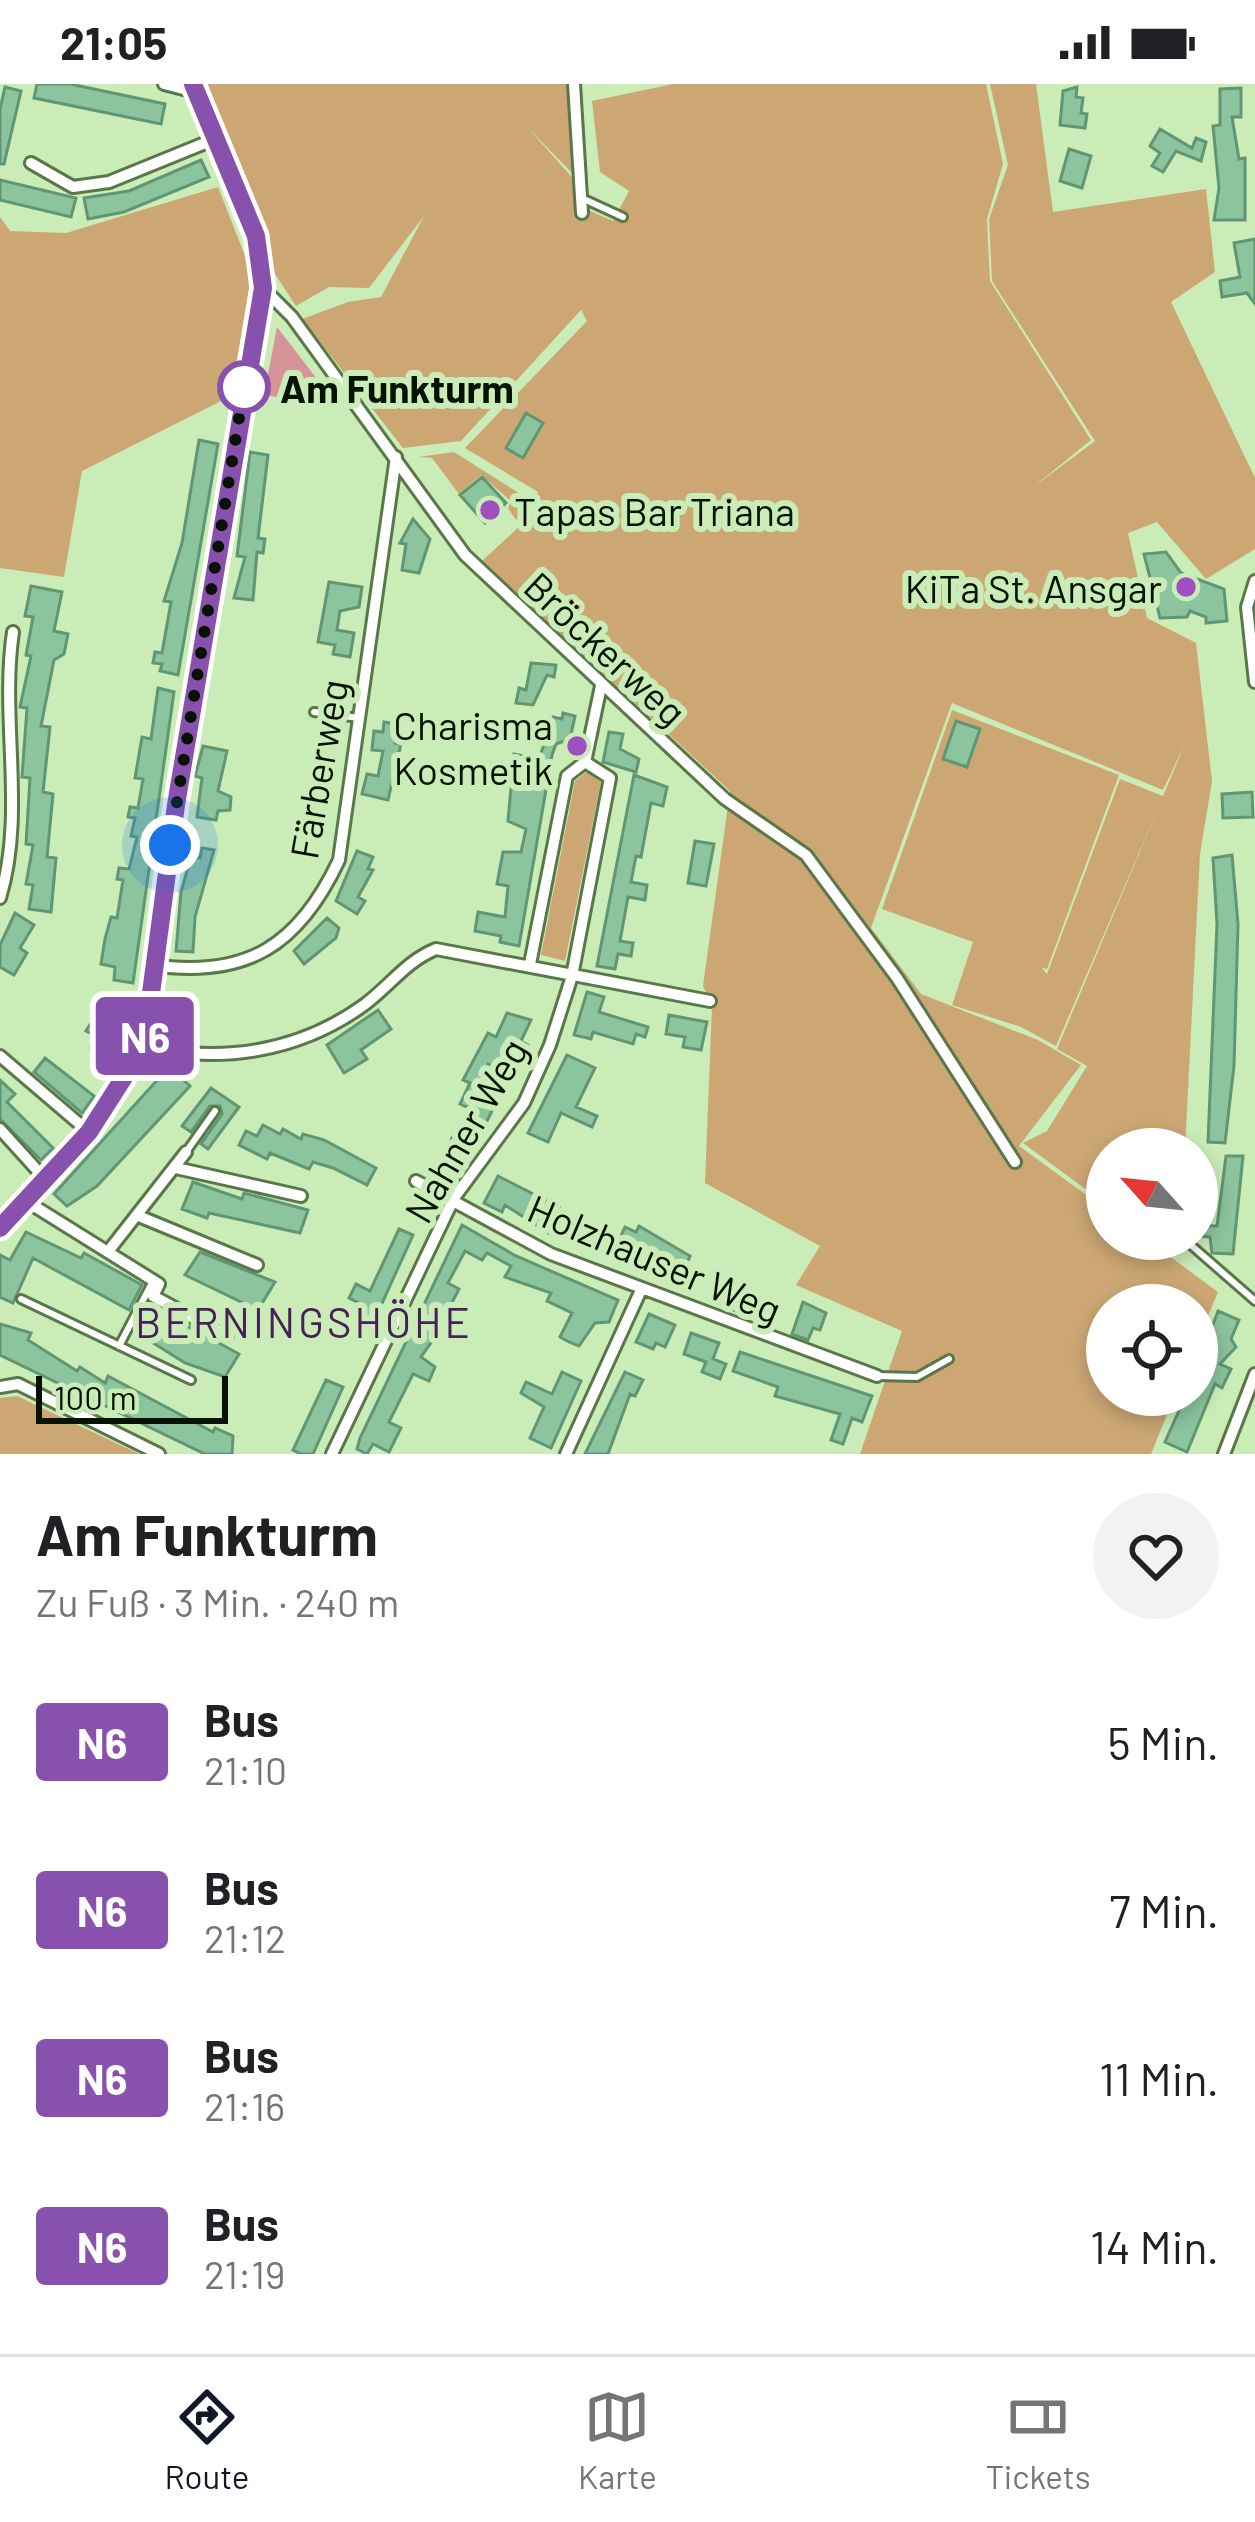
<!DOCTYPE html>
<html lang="de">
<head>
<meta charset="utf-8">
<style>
  body { margin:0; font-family:Barlow,sans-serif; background:#f2f2f2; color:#202124; height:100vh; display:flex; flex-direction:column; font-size:45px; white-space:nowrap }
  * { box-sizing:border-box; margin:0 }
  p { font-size:39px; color:#757577 }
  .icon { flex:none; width:66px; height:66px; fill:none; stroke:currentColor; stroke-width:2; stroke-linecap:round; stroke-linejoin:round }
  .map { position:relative; height:1370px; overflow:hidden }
  .details { display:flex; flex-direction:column; background:#fff; flex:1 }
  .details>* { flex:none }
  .badge { padding:0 24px; border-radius:9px; font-size:42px; line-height:78px }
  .needle { width:78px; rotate:297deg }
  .tools { position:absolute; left:1086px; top:1044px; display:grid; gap:24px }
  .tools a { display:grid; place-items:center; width:132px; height:132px; border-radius:50%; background:#fff; box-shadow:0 6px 18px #0003; font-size:60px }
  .scale { position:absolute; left:36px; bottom:30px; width:192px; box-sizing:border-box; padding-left:12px; border:6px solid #071202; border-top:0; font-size:33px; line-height:42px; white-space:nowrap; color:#071202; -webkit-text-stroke:9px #caecb7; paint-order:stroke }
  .you { position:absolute; width:60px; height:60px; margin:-30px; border:9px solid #fff; border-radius:50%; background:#1a73e8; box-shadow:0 0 0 18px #1a73e833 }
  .map>.badge { position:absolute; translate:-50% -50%; box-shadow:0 0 0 6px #fff }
  .round { display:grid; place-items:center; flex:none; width:126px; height:126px; border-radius:63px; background:#f2f2f2 }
  .head { display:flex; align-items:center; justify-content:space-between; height:204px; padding:0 36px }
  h1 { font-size:57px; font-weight:700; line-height:90px }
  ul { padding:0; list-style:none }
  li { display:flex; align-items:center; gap:36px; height:168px; padding:0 36px }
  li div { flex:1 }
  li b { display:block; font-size:45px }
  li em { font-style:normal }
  li .badge { min-width:132px; font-weight:700; text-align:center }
  .status { display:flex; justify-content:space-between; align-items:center; height:84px; padding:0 60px; background:#fff; direction:ltr }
  .status svg { height:33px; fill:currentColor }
  .tabs { display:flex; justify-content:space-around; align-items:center; height:168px; border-top:3px solid #e0e0e0; background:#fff; font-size:33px; color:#757577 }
  .tabs a { display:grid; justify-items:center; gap:6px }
  .tabs .on { color:#111827 }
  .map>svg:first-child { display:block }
  .green { fill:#cca774 }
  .water { fill:#d69398 }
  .building { fill:#8cc49e; stroke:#609673; stroke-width:3 }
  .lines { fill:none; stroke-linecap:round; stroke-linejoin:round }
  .lane-casing { stroke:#597748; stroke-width:12 }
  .street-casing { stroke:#597748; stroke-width:16 }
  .lane { stroke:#fff; stroke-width:6 }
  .street { stroke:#fff; stroke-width:10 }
  .line-casing { stroke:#fff; stroke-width:27 }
  .line { stroke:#8951ae; stroke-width:18 }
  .walk { stroke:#071202; stroke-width:12; stroke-dasharray:0 21.6 }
  .stop-dot { fill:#fff; stroke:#8951ae; stroke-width:6 }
  .poi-dot { fill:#9e4fc0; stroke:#caecb7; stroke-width:4.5 }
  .labels { text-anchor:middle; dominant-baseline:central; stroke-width:12; stroke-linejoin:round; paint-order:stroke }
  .stop-label { font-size:39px; font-weight:bold; fill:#071202; stroke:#caecb7; text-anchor:start }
  .poi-label { font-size:39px; fill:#071202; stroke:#caecb7; text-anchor:end }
  .street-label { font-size:39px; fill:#071202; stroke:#caecb7 }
  .neighbourhood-label { font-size:42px; letter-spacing:3px; fill:#462056; stroke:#caecb7 }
</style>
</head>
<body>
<div class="status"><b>21:05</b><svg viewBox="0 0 49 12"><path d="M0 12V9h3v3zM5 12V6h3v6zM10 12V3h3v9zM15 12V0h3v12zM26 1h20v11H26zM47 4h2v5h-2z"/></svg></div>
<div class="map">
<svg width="1255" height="1370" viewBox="0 0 1255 1370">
  <rect width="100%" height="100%" fill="#caecb7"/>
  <!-- green -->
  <path class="green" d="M204 0H569L577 94 527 43 579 101V122L613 137 629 107 600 88 592 17 673 0H986L1003 80 987 135 990 197 1091 356 1032 404 1095 357 992 197 989 135 1008 81 990 0H1036L1053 128 1206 105 1215 188 1171 218 1255 394V465L1206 495 1157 438 1128 449 1147 534 1196 559 1212 697 1200 770 1185 1065H1107V1121L1023 1059 1047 1047 1087 982 1057 965 1162 715 1056 962 1021 943 952 921 973 858 882 825 952 626 1119 691 1047 885 1042 884 1047 890 1120 695 1163 712 1184 662 1163 706 952 619 871 844 921 910 1038 956 1081 981 1019 1062 1107 1126V1155H1146L1218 1208 1197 1258V1221H1107V1311H1175L1151 1370H860L902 1247 796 1201 820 1162 705 1099 712 922 703 902 730 707 482 477 521 441 530 422 516 436 508 424 511 417 481 391 459 410 432 374 418 373 454 368 533 418 538 408 465 364 587 237 581 226 461 357 403 364 302 235 348 218 381 213 424 132 369 204 329 203 296 222 275 190 267 147Z
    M218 103 247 177 249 203 231 312 82 387 64 493 0 484V133L10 147 66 149Z
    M586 688 601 698 565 877 541 871 575 697Z
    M17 1312 139 1370H0V1314Z"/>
  <!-- water -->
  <path class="water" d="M277 243 317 295 313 318 264 311Z"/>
  <!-- building -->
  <path class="building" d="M37 0H70L165 20 161 40 34 14Z
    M5 3 21 7 4 80H0V25Z
    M1077 3 1076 13 1083 14 1081 29 1087 30 1085 44 1060 41 1063 7Z
    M1241 4V33H1232L1239 75 1245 74V136H1214L1219 104 1213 42 1220 41V5Z
    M1160 45 1192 64 1196 54 1206 58 1201 77 1176 67 1163 88 1152 82 1160 69 1150 62Z
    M1069 65 1091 72 1082 104 1060 97Z
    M201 76 209 93 124 128 88 135 84 114 129 107Z
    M0 96 76 114 71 133 0 116Z
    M1255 155V220L1247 209 1222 213 1220 197 1240 193 1234 159Z
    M526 329 543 339 523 374 506 364Z
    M199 356 218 360 178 591 160 587 162 580 153 579 155 568 162 569 171 518 164 517 182 459Z
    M250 368 268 371 258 454 265 455 263 469 257 468 253 516 234 514 245 473 237 472Z
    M482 393 506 419 485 439 460 411Z
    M413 435 430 455 419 489 402 486 406 460 400 459Z
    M1166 468 1181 489 1224 505 1227 537 1206 539V533L1190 527 1187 533 1160 534 1144 470Z
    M329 498 362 503 359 523 340 527 337 546 354 549 350 573 333 570 335 561 318 558Z
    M31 502 62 508 54 547 68 550 64 570 54 576 41 642 50 643 43 708 53 710 47 773 56 774 51 828 29 825 33 801 26 800 33 761 26 760 30 694 22 693 27 624 20 623 31 572 26 571 33 533 25 532Z
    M531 579 556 581 554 593 547 591 533 621 516 619 519 604 526 606Z
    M158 604 174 608 133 899 114 896 115 883 101 880 105 855 111 833 117 834 123 796 117 795 119 784 129 785 137 753 131 752 135 734 128 733 130 723 138 724 143 695 135 694 142 653 151 655Z
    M563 629 575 632 570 655 556 660 552 671 519 862 500 858 501 852 475 847 478 828 505 833 508 802 497 800 503 768H521L526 745 508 737 514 670 539 675 553 633 562 635Z
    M956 637 980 645 967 683 943 675Z
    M384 638 398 640 395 659 401 660 388 716 362 710 367 690 378 692 383 667 372 666 374 647 383 648Z
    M609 648 623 650 620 665 639 675 636 688 603 678Z
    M203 662 227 667 218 707 231 713 230 726 218 727 216 736 197 733 202 694 195 692Z
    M634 691 667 703 663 722 651 719 641 773 636 772 631 798 647 801 645 816 628 813 620 857 633 859 631 872 618 870 615 885 597 882Z
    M1252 708 1253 733 1223 734 1222 710Z
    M695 757 714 760 706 802 688 799Z
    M202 764 214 766 195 833 193 868 176 867 181 808 191 773 200 774Z
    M357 767 373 773 368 785 373 786 358 813 365 817 357 830 336 817Z
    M1232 771 1238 840 1234 982 1225 1059 1208 1058 1217 840 1213 774Z
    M15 829 34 841 20 864 27 869 14 891 0 883V861Z
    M327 834 339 844 336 854 304 880 294 867Z
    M587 908 604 913 599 928 648 943 645 953 636 950 633 960 593 948 591 955 574 951Z
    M378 926 391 945 361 966 367 975 344 989 327 961Z
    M507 929 531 936 521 957 528 961 513 992 488 980 478 1000 500 1011 484 1043 466 1034 471 1025 460 1020 470 999 463 996 488 949 496 953Z
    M106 930 127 932 121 974 91 965 92 950 86 947 93 936 104 941Z
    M669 931 707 938 701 966 683 963 685 953 666 950Z
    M567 971 595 984 576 1023 597 1032 592 1043 561 1029 548 1058 528 1049Z
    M45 974 94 1012 82 1029 34 988Z
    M169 983 190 1002 97 1102 67 1122 54 1110Z
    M0 996 15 1010 7 1018 53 1064 41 1076 0 1035Z
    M211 1004 239 1023 208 1065 201 1060 222 1030 220 1022H210L191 1048 182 1042Z
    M263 1041 280 1050 283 1045 301 1055 303 1050 324 1056 376 1084 367 1101 333 1084 313 1078 309 1085 270 1069 267 1075 239 1061 246 1047 257 1052Z
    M453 1052 470 1060 450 1098 434 1090Z
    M1226 1072H1243L1233 1170 1212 1169 1210 1153 1197 1152V1141L1217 1142Z
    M498 1092 559 1123 555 1129 565 1134 555 1153 505 1121 502 1128 484 1119Z
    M193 1098 242 1115 244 1109 308 1126 300 1149 209 1129 207 1134 182 1125Z
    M462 1141 516 1172 618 1216 609 1238 595 1239 579 1262 569 1258 560 1253 572 1229 547 1217 551 1209 505 1193 511 1182 487 1169 482 1176 465 1167 448 1199 459 1205 446 1230 450 1232 421 1273 435 1283 429 1297 413 1290 389 1338 401 1344 389 1368 373 1360 367 1370 357 1365 360 1354Z
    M639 1142 690 1172 683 1188 649 1165 645 1173 626 1165 629 1158 620 1154 625 1143 636 1148Z
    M399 1145 413 1151 374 1237 359 1230 363 1221 349 1214 356 1200 370 1207Z
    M26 1148 81 1174 84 1169 142 1201 129 1226 33 1174 13 1219 0 1213V1171L10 1176Z
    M200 1168 275 1198 258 1226 185 1191Z
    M719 1193 759 1212 750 1234 711 1215Z
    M803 1218 826 1229 820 1246 813 1244 808 1256 792 1250Z
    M155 1224 239 1270 225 1293 185 1279 139 1250Z
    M1218 1227 1239 1236 1231 1255 1236 1263 1220 1280 1231 1285 1222 1304 1215 1300 1187 1368 1165 1358 1186 1311H1197V1284Z
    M649 1230 675 1241 665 1263 656 1259 653 1265 636 1258Z
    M0 1240 31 1249 28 1256 77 1287 80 1283 105 1299 108 1292 213 1348 215 1344 233 1352 232 1370H205L0 1271Z
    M691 1249 719 1259 713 1275 726 1280 720 1295 702 1288 706 1278 684 1270Z
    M740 1268 872 1312 862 1338 852 1334 843 1360 831 1356 840 1330 775 1312 778 1303 733 1287Z
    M562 1288 581 1297 551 1364 530 1354 544 1323 521 1309 526 1298 552 1310Z
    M625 1288 643 1296 635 1312 630 1310 608 1370H585Z
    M326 1296 343 1303 313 1370H301L293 1366Z"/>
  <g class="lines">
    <defs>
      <path id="lane" d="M586 116 623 133
        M314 628 359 634
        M186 1068 215 1027
        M1184 1155 1255 1217
        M21 1215 191 1296
        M119 1262 153 1197
        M877 1292 917 1293 949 1275"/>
      <path id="street" d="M164 0 195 8
        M574 0 582 129
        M31 79 73 103 109 98 215 55
        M263 204 292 233 465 471 725 715 806 771 897 894 1015 1078
        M1255 497 1247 523 1255 598
        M585 678 601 602
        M0 814C26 729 0 635 13 548
        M152 881C247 895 299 861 339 776L396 373
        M144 962C221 980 299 968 364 921 391 901 405 878 436 865L710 917
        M0 972 89 1048
        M0 1045 46 1096
        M176 1084 301 1112
        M416 1097 551 1170 877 1292
        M26 1117 159 1200 153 1212 227 1252
        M141 1133 257 1181
        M0 1144 89 1048 144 962 176 721 263 204 256 152 194 0
        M110 1165 186 1068
        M0 1303 18 1300 159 1370
        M332 1370 454 1114 524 1019 550 961 572 892 610 694 585 678 567 692 530 880
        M566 1370 641 1206
        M1224 1370 1255 1290"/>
    </defs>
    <!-- lane casing -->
    <use href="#lane" class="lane-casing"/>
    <!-- street casing -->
    <use href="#street" class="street-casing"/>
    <!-- lane -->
    <use href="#lane" class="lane"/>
    <!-- street -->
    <use href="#street" class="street"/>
  </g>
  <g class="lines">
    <defs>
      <path id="line" d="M0 1144 89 1048 144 962 176 721 263 204 256 152 193 0"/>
    </defs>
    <!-- line casing -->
    <use href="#line" class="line-casing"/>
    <!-- line -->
    <use href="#line" class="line"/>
    <!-- walk -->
    <path class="walk" d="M170 761 244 303"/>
  </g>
  <!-- markers -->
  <circle class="stop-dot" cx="244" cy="303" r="24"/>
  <g class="poi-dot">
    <circle cx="490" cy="426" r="12"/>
    <circle cx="1186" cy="503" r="12"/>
    <circle cx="577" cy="662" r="12"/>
  </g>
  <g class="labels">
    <!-- stop labels -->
    <g class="stop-label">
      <text x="280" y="303">Am Funkturm</text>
    </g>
    <!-- poi labels -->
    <g class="poi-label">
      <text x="514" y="426" text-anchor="start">Tapas Bar Triana</text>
      <text x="1162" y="503">KiTa St. Ansgar</text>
      <text x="553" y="640">Charisma<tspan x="553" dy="45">Kosmetik</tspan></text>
    </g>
    <!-- street labels -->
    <g class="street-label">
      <text transform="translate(606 564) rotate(43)">Bröckerweg</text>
      <text transform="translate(318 685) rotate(-80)">Färberweg</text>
      <text transform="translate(465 1046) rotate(-60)">Nahner Weg</text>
      <text transform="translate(655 1174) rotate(23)">Holzhauser Weg</text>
    </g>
    <!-- neighbourhood labels -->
    <g class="neighbourhood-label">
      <text x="304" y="1237">BERNINGSHÖHE</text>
    </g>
  </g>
</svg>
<div class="tools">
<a><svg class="needle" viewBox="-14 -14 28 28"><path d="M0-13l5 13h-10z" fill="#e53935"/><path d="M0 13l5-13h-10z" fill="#757577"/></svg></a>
<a><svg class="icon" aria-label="locate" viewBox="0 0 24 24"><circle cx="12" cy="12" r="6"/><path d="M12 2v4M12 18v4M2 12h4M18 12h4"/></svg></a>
</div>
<div class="scale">100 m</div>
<div class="you" style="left:170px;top:761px"></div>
<b class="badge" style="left:145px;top:952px;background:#8951ae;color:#fff">N6</b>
</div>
<section class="details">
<div class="head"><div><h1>Am Funkturm</h1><p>Zu Fuß · 3 Min. · 240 m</p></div><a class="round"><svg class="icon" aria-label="heart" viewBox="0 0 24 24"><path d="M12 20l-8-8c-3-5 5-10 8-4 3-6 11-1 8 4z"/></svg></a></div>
<ul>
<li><span class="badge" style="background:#8951ae;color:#fff">N6</span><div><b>Bus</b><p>21:10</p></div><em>5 Min.</em></li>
<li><span class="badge" style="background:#8951ae;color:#fff">N6</span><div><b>Bus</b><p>21:12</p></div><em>7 Min.</em></li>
<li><span class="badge" style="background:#8951ae;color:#fff">N6</span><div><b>Bus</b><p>21:16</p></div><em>11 Min.</em></li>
<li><span class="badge" style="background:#8951ae;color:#fff">N6</span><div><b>Bus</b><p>21:19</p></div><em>14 Min.</em></li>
</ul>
</section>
<nav class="tabs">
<a class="on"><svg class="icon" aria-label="directions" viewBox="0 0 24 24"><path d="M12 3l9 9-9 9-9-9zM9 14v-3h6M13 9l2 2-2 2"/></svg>Route</a>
<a><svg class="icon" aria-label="map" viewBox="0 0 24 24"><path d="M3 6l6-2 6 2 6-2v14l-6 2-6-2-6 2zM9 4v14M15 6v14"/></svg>Karte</a>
<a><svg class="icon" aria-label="tickets" viewBox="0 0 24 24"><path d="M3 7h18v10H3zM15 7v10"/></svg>Tickets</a>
</nav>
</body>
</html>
